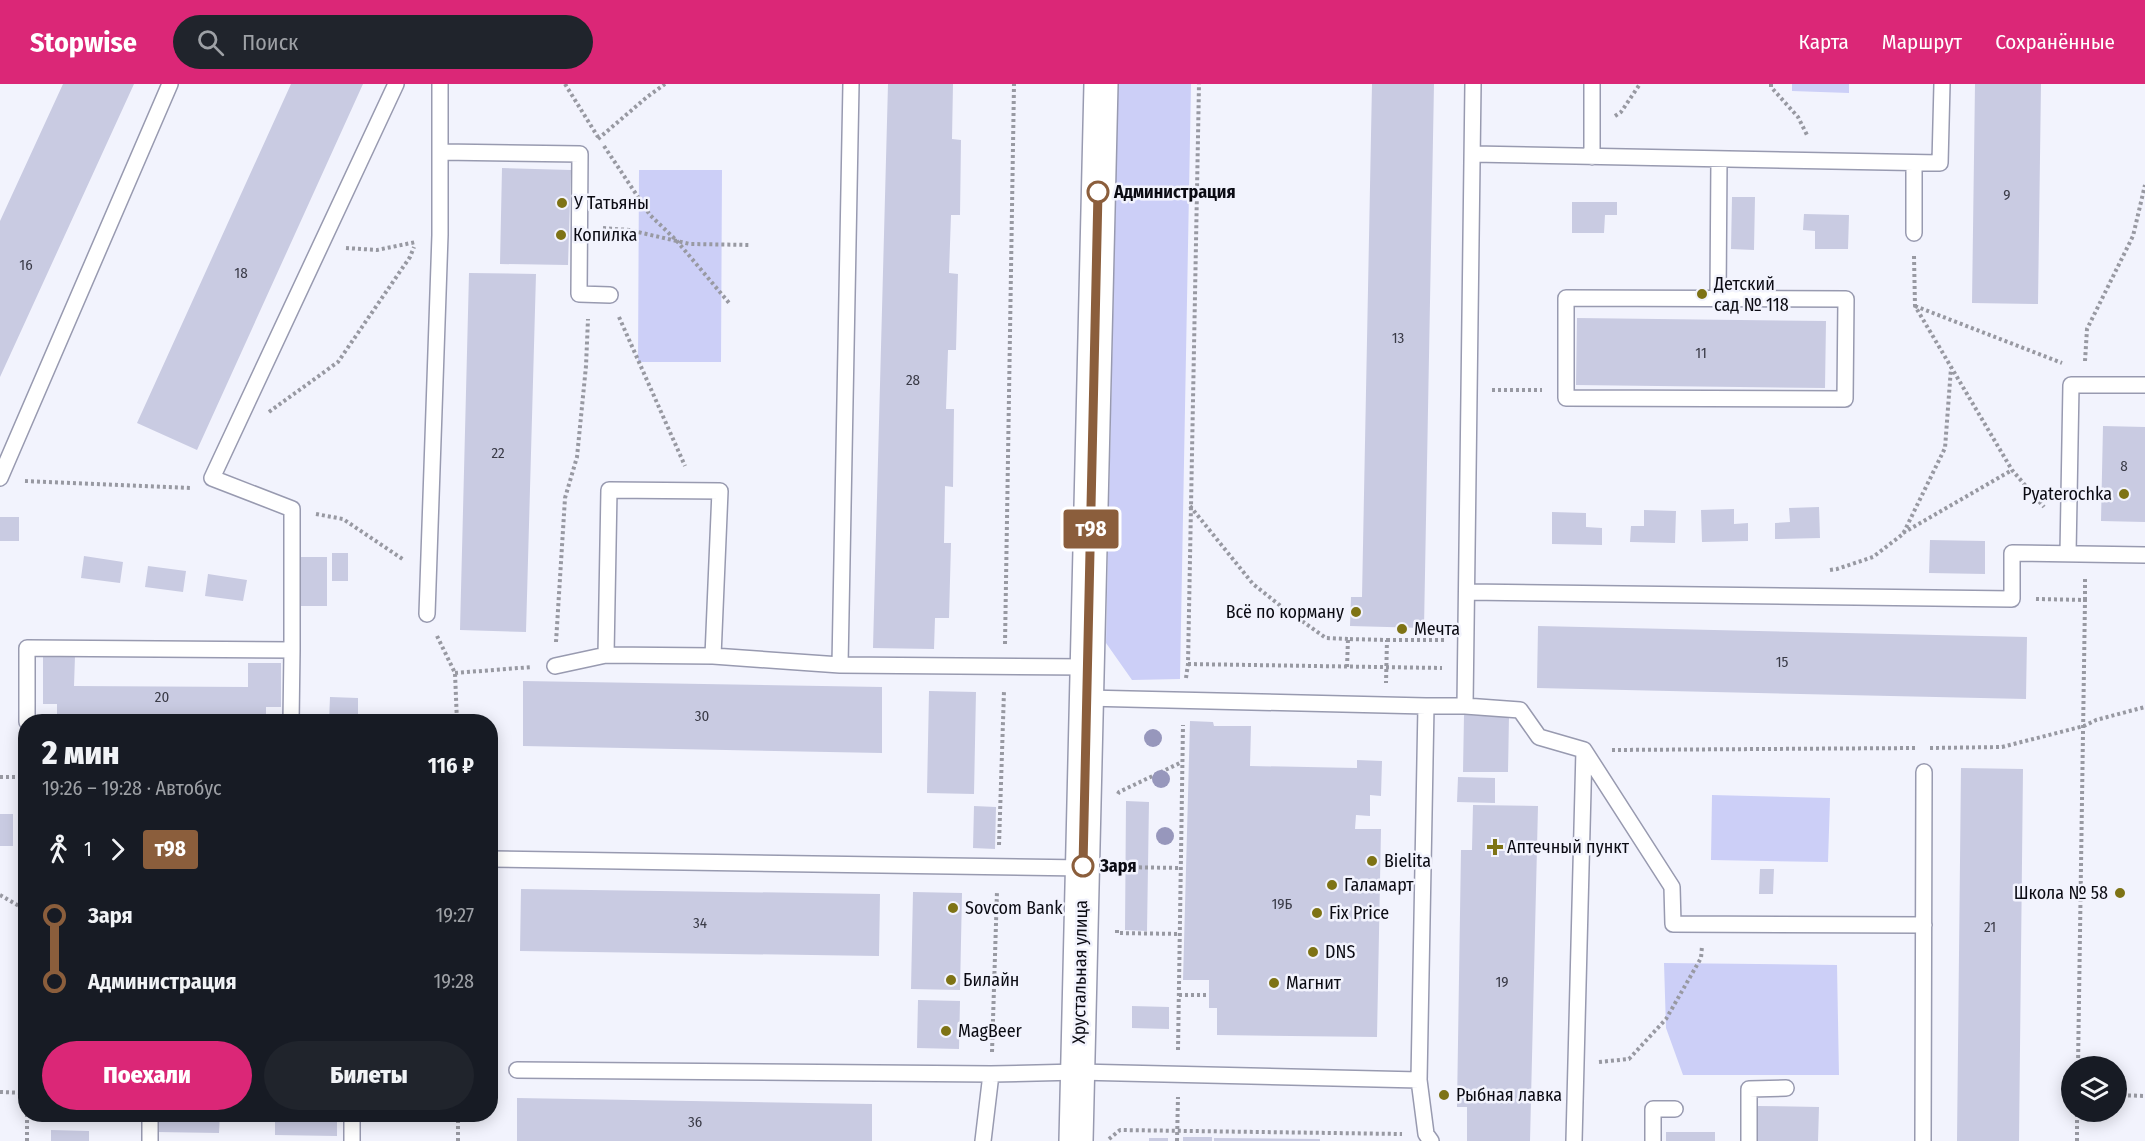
<!DOCTYPE html>
<html lang="ru">
<head>
<meta charset="utf-8">
<style>
  body { margin:0; font-family:"Fira Sans Condensed",sans-serif; background:#20242c; color:#f1f3f6; height:100vh; display:flex; flex-direction:column; font-size:22px; white-space:nowrap }
  * { box-sizing:border-box; margin:0 }
  p { font-size:20px; color:#9ea1a6 }
  .icon { flex:none; width:33px; height:33px; fill:none; stroke:currentColor; stroke-width:2; stroke-linecap:round; stroke-linejoin:round }
  .map { position:relative; flex:1; overflow:hidden }
  .panel { position:absolute; left:18px; top:630px; width:480px; height:408px; display:flex; flex-direction:column; background:#171b24; border-radius:24px; box-shadow:0 3px 15px #0003 }
  .panel>* { flex:none }
  .badge { padding:0 12px; border-radius:4px; font-size:21px; line-height:39px }
  .buttons { position:absolute; left:2061px; top:972px; display:grid; gap:12px }
  .buttons a { display:grid; place-items:center; width:66px; height:66px; border-radius:50%; background:#171b24; box-shadow:0 3px 15px #0003; font-size:30px }
  .map>.badge { position:absolute; translate:-50% -50%; box-shadow:0 0 0 3px #fff }
  .legs { display:flex; align-items:center; gap:9px; height:66px; padding:0 24px; font-size:20px }
  .legs p { margin-inline-start:auto }
  .overview { display:flex; align-items:center; justify-content:space-between; height:102px; padding:0 24px }
  h1 { font-size:33px; font-weight:800; line-height:45px }
  .cta { display:flex; gap:12px; margin-top:auto; padding:12px 24px }
  .cta a { flex:1; height:69px; border-radius:36px; background:#db2777; color:#fff; font-size:24px; font-weight:800; line-height:69px; text-align:center }
  .cta a+a { background:#20242c; color:#f1f3f6 }
  ul { padding:0 24px; list-style:none }
  li { display:flex; align-items:center; gap:21px; height:66px; font-size:22px }
  li i { display:grid; place-items:center; width:9px; height:100%; margin:0 8px; background:currentColor }
  li i::after { content:''; width:15px; height:15px; margin:-8px; border:4px solid; border-radius:50%; background:#171b24 }
  li p { margin-inline-start:auto }
  li:first-child i { background:linear-gradient(#0000 50%,currentColor 0) }
  li:last-child i { background:linear-gradient(currentColor 50%,#0000 0) }
  header { display:flex; align-items:center; gap:36px; box-sizing:border-box; height:84px; padding:0 30px; background:#db2777; color:#fff }
  header strong { font-size:28px }
  nav { display:flex; gap:33px; margin-inline-start:auto; font-size:21px }
  .search { width:420px; height:54px; background:#20242c; display:flex; align-items:center; gap:15px; box-sizing:border-box; padding:0 21px; border-radius:33px; color:#9ea1a6; font-size:22px }
  .map>svg:first-child { display:block }
  .green { fill:#cccff7 }
  .building { fill:#c9cbe2 }
  .lines { fill:none; stroke-linecap:round; stroke-linejoin:round }
  .lane-casing { stroke:#989ab0; stroke-width:18 }
  .secondary-casing { stroke:#989ab0; stroke-width:36 }
  .path { stroke:#9899a2; stroke-width:4; stroke-dasharray:3 3; stroke-linecap:butt }
  .lane { stroke:#fff; stroke-width:15 }
  .secondary { stroke:#fff; stroke-width:33 }
  .tree { fill:#9797bc }
  .line-1-casing { stroke:#fff; stroke-width:14 }
  .line-1 { stroke:#8b5e3c; stroke-width:9 }
  .stop-1-dot { fill:#fff; stroke:#8b5e3c; stroke-width:3 }
  .poi-dot { fill:#7e7315; stroke:#f2f3fd; stroke-width:2 }
  .labels { text-anchor:middle; dominant-baseline:central; stroke-width:5; stroke-linejoin:round; paint-order:stroke }
  .number-label { font-size:15px; fill:#3a3b47 }
  .stop-label { font-size:18px; font-weight:bold; fill:#0b0b13; stroke:#f2f3fd; text-anchor:start }
  .poi-label { font-size:18px; fill:#0b0b13; stroke:#f2f3fd; text-anchor:start }
  .street-label { font-size:18px; fill:#0b0b13; stroke:#f2f3fd }
</style>
</head>
<body>
<header>
<strong>Stopwise</strong>
<div class="search"><svg class="icon" aria-label="search" viewBox="0 0 24 24"><circle cx="10" cy="10" r="6"/><path d="M15 15l6 6"/></svg>Поиск</div>
<nav><a>Карта</a><a>Маршрут</a><a>Сохранённые</a></nav>
</header>
<div class="map">
<svg width="2145" height="1057" viewBox="0 0 2145 1057">
  <rect width="100%" height="100%" fill="#f2f3fd"/>
  <!-- green -->
  <path class="green" d="M1118 0H1191L1180 595 1132 596 1106 559Z
    M1792 0H1849V9L1792 7Z
    M639 86H722L721 278H638Z
    M1712 711 1830 714 1828 778 1711 776Z
    M1664 879 1837 881 1839 991H1683L1666 944Z"/>
  <!-- building -->
  <path class="building" d="M63 0H134L0 293V137Z
    M291 0H363L197 366 137 339Z
    M888 0H953L952 55 961 56 960 131H951L949 189 958 190 956 266H948L946 325H954L953 403 945 402 944 459H951L949 534H935L934 565 873 564Z
    M1372 0H1434L1424 544 1350 542 1351 513H1362Z
    M1975 0H2041L2038 220 1972 219Z
    M502 84 571 86 568 181 500 180Z
    M1732 113H1755L1754 166 1731 165Z
    M1572 118H1617V131H1605L1604 149H1572Z
    M1804 130 1849 131 1848 165H1815V147L1803 146Z
    M469 189 536 190 526 548 460 546Z
    M1577 234 1826 237 1825 304 1576 301Z
    M2103 342 2145 343V438L2101 437Z
    M1819 423 1820 454 1775 455V439L1790 438 1789 424Z
    M1734 425V440L1748 439V457L1702 458 1701 426Z
    M1644 426 1676 427 1675 459 1630 458 1631 442H1644Z
    M1552 428 1586 429V443L1602 444V461L1552 460Z
    M0 433H19V457H0Z
    M1930 456 1985 457V490L1929 489Z
    M332 469H348V497H332Z
    M84 472 123 478 120 499 81 494Z
    M301 473H327V522H301Z
    M148 482 186 487 183 508 145 503Z
    M208 490 247 496 243 517 205 512Z
    M1538 542 2027 553 2026 615 1537 604Z
    M43 571 75 572 74 602 248 603V579H281V623H266V638H57V620H43Z
    M523 597 882 603V669L523 662Z
    M929 607 976 608 974 710 927 709Z
    M330 613 358 614V638H329Z
    M1464 631 1509 632 1508 688H1463Z
    M1190 637 1213 638 1214 642H1251L1250 682 1357 684V676L1382 677 1381 712 1370 711V732L1356 731 1355 745H1381L1377 953 1217 951V924H1209V896H1183Z
    M1961 684 2023 685 2019 1057H1957Z
    M1458 693 1495 694V719L1457 718Z
    M1126 717 1149 718 1147 847 1125 846Z
    M1473 721 1538 722 1530 1057H1467V1023H1457L1461 766H1472Z
    M974 722 996 723 995 765 973 764Z
    M0 730H13V762H0Z
    M1760 785H1774L1773 810H1759Z
    M521 805 880 810 879 872 520 867Z
    M913 808 962 809 960 906 911 905Z
    M918 916 960 917 959 965 917 964Z
    M1132 922 1169 923V945L1132 944Z
    M517 1014 872 1020V1057H517Z
    M1758 1022 1819 1023 1818 1057H1758Z
    M157 1030H220L219 1049 157 1048Z
    M275 1030H337V1052L275 1051Z
    M51 1046 89 1047V1057H51Z
    M1666 1048H1715V1057H1666Z
    M1183 1053H1212V1057H1183Z
    M1149 1054H1168V1057H1149Z
    M1214 1054 1320 1055V1057H1214Z"/>
  <g class="lines">
    <defs>
      <path id="lane" d="M441 68 580 70 579 210 610 211
        M1473 70 1940 79 1942 0
        M1592 73V0
        M1914 149V79
        M1566 214 1846 215 1845 315 1566 314Z
        M1718 215 1719 75
        M0 394 170 0
        M2068 470 2071 301H2145
        M1467 508 2012 515V469L2145 471
        M427 530 440 151V0
        M292 566V425L212 394 396 0
        M606 571 609 406 720 407 713 572
        M840 581 851 0
        M555 582 606 571 713 572 840 581 1087 583
        M1426 622H1465L1473 0
        M1465 622 1520 626 1539 653 1584 666 1672 803 1673 840 1924 841
        M27 638V564L292 566 291 638
        M490 775 1083 784
        M517 986 991 990 1078 988 1419 996 1426 622 1086 614
        M1419 996 1426 1050 1431 1057
        M150 1057V1030
        M352 1057V1030
        M983 1057 991 990
        M1574 1057 1584 666
        M1653 1057V1025H1675
        M1749 1057V1005L1786 1004
        M1923 1057 1924 688"/>
      <path id="secondary" d="M1076 1057 1101 0"/>
    </defs>
    <!-- lane casing -->
    <use href="#lane" class="lane-casing"/>
    <!-- secondary casing -->
    <use href="#secondary" class="secondary-casing"/>
    <!-- path -->
    <path class="path" d="M565 0 598 53
      M1771 0V3L1798 33 1808 53
      M1615 32 1621 28 1640 0
      M598 55 647 13 665 0
      M604 62 650 131 676 156 730 220
      M603 144 629 146 690 160 751 161
      M346 164 377 166 416 158
      M1914 172 1915 222 2012 386 2044 423
      M1915 222 2062 279
      M619 233 685 382
      M2085 277 2087 245 2133 152 2145 101
      M1492 306H1542
      M269 328 338 278 410 173 414 163
      M25 397 191 404
      M1190 422 1253 500 1282 523 1326 554 1348 555
      M316 430 343 435 404 476
      M1903 449 2012 386
      M1830 486 1837 485 1873 473 1903 450 1945 364 1951 284
      M2036 515 2085 516 2078 982
      M2085 516V493
      M437 552 455 589 457 638
      M1387 556H1444
      M556 558 565 414 577 373 586 282 588 235
      M1005 560 1014 0
      M1188 580 1442 584
      M1347 583 1348 555 1387 556 1386 599
      M455 589 532 583
      M1186 594 1188 580 1199 0
      M1930 664 2002 663 2084 642 2096 636 2145 623
      M1612 666 1916 664
      M0 693H26
      M1118 710 1119 708 1182 678
      M999 761 1004 607
      M1117 785V783L1181 784
      M0 811 26 826
      M1117 846V849L1180 850
      M1179 911H1209
      M1178 966 1183 641
      M992 968 997 807
      M1599 978 1629 975 1666 935 1701 874 1702 862
      M0 1008 26 1009
      M2116 1011 2145 1012
      M27 1030V1057
      M1109 1055 1120 1046 1402 1050
      M458 1057V1030
      M1177 1057 1178 1013
      M2077 1057V1028"/>
    <!-- lane -->
    <use href="#lane" class="lane"/>
    <!-- secondary -->
    <use href="#secondary" class="secondary"/>
  </g>
  <!-- trees -->
  <g class="tree">
    <circle cx="1153" cy="654" r="9"/>
    <circle cx="1161" cy="695" r="9"/>
    <circle cx="1165" cy="752" r="9"/>
  </g>
  <g class="lines">
    <defs>
      <path id="line-1" d="M1083 782 1098 108"/>
    </defs>
    <!-- line-1 casing -->
    <use href="#line-1" class="line-1-casing"/>
    <!-- line-1 -->
    <use href="#line-1" class="line-1"/>
  </g>
  <!-- markers -->
  <g class="stop-1-dot">
    <circle cx="1098" cy="108" r="10"/>
    <circle cx="1083" cy="782" r="10"/>
  </g>
  <g class="poi-dot">
    <circle cx="562" cy="119" r="6"/>
    <circle cx="561" cy="151" r="6"/>
    <circle cx="1702" cy="210" r="6"/>
    <circle cx="2124" cy="410" r="6"/>
    <circle cx="1356" cy="528" r="6"/>
    <circle cx="1402" cy="545" r="6"/>
    <path d="M1492 754h6v6h6v6h-6v6h-6v-6h-6v-6h6z"/>
    <circle cx="1372" cy="777" r="6"/>
    <circle cx="1332" cy="801" r="6"/>
    <circle cx="2120" cy="809" r="6"/>
    <circle cx="953" cy="824" r="6"/>
    <circle cx="1317" cy="829" r="6"/>
    <circle cx="1313" cy="868" r="6"/>
    <circle cx="951" cy="896" r="6"/>
    <circle cx="1274" cy="899" r="6"/>
    <circle cx="946" cy="947" r="6"/>
    <circle cx="1444" cy="1011" r="6"/>
  </g>
  <g class="labels">
    <!-- number labels -->
    <g class="number-label">
      <text x="2007" y="111">9</text>
      <text x="26" y="181">16</text>
      <text x="241" y="189">18</text>
      <text x="1398" y="254">13</text>
      <text x="1701" y="269">11</text>
      <text x="913" y="296">28</text>
      <text x="498" y="369">22</text>
      <text x="2124" y="382">8</text>
      <text x="1782" y="578">15</text>
      <text x="162" y="613">20</text>
      <text x="702" y="632">30</text>
      <text x="1282" y="820">19Б</text>
      <text x="700" y="839">34</text>
      <text x="1990" y="843">21</text>
      <text x="1502" y="898">19</text>
      <text x="695" y="1038">36</text>
    </g>
    <!-- stop labels -->
    <g class="stop-label">
      <text x="1114" y="108">Администрация</text>
      <text x="1100" y="782">Заря</text>
    </g>
    <!-- poi labels -->
    <g class="poi-label">
      <text x="574" y="119">У Татьяны</text>
      <text x="573" y="151">Копилка</text>
      <text x="1714" y="200">Детский<tspan x="1714" dy="21">сад № 118</tspan></text>
      <text x="2112" y="410" text-anchor="end">Pyaterochka</text>
      <text x="1344" y="528" text-anchor="end">Всё по корману</text>
      <text x="1414" y="545">Мечта</text>
      <text x="1507" y="763">Аптечный пункт</text>
      <text x="1384" y="777">Bielita</text>
      <text x="1344" y="801">Галамарт</text>
      <text x="2108" y="809" text-anchor="end">Школа № 58</text>
      <text x="965" y="824">Sovcom Bank</text>
      <text x="1329" y="829">Fix Price</text>
      <text x="1325" y="868">DNS</text>
      <text x="963" y="896">Билайн</text>
      <text x="1286" y="899">Магнит</text>
      <text x="958" y="947">MagBeer</text>
      <text x="1456" y="1011">Рыбная лавка</text>
    </g>
    <!-- street labels -->
    <g class="street-label">
      <text transform="translate(1080 888) rotate(-89)">Хрустальная улица</text>
    </g>
  </g>
</svg>
<div class="buttons">
<a><svg class="icon" aria-label="layers" viewBox="0 0 24 24"><path d="M12 4l9 5-9 5-9-5zM3 14l9 5 9-5"/></svg></a>
</div>
<b class="badge" style="left:1091px;top:445px;background:#8b5e3c;color:#fff">т98</b>
<section class="panel">
<div class="overview"><div><h1>2 мин</h1><p>19:26 – 19:28 · Автобус</p></div><b>116 ₽</b></div>
<div class="legs"><svg class="icon" aria-label="walk" viewBox="0 0 24 24"><circle cx="13" cy="4" r="2"/><path d="M13 8l-2 6 4 7M11 14l-3 7M7 12l3-4h3l4 4"/></svg>1<svg class="icon" aria-label="forward" viewBox="0 0 24 24"><path d="M9 5l7 7-7 7"/></svg><b class="badge" style="background:#8b5e3c;color:#fff">т98</b></div>
<ul>
<li><i style="color:#8b5e3c"></i><b>Заря</b><p>19:27</p></li>
<li><i style="color:#8b5e3c"></i><b>Администрация</b><p>19:28</p></li>
</ul>
<div class="cta"><a>Поехали</a><a>Билеты</a></div>
</section>
</div>
</body>
</html>
